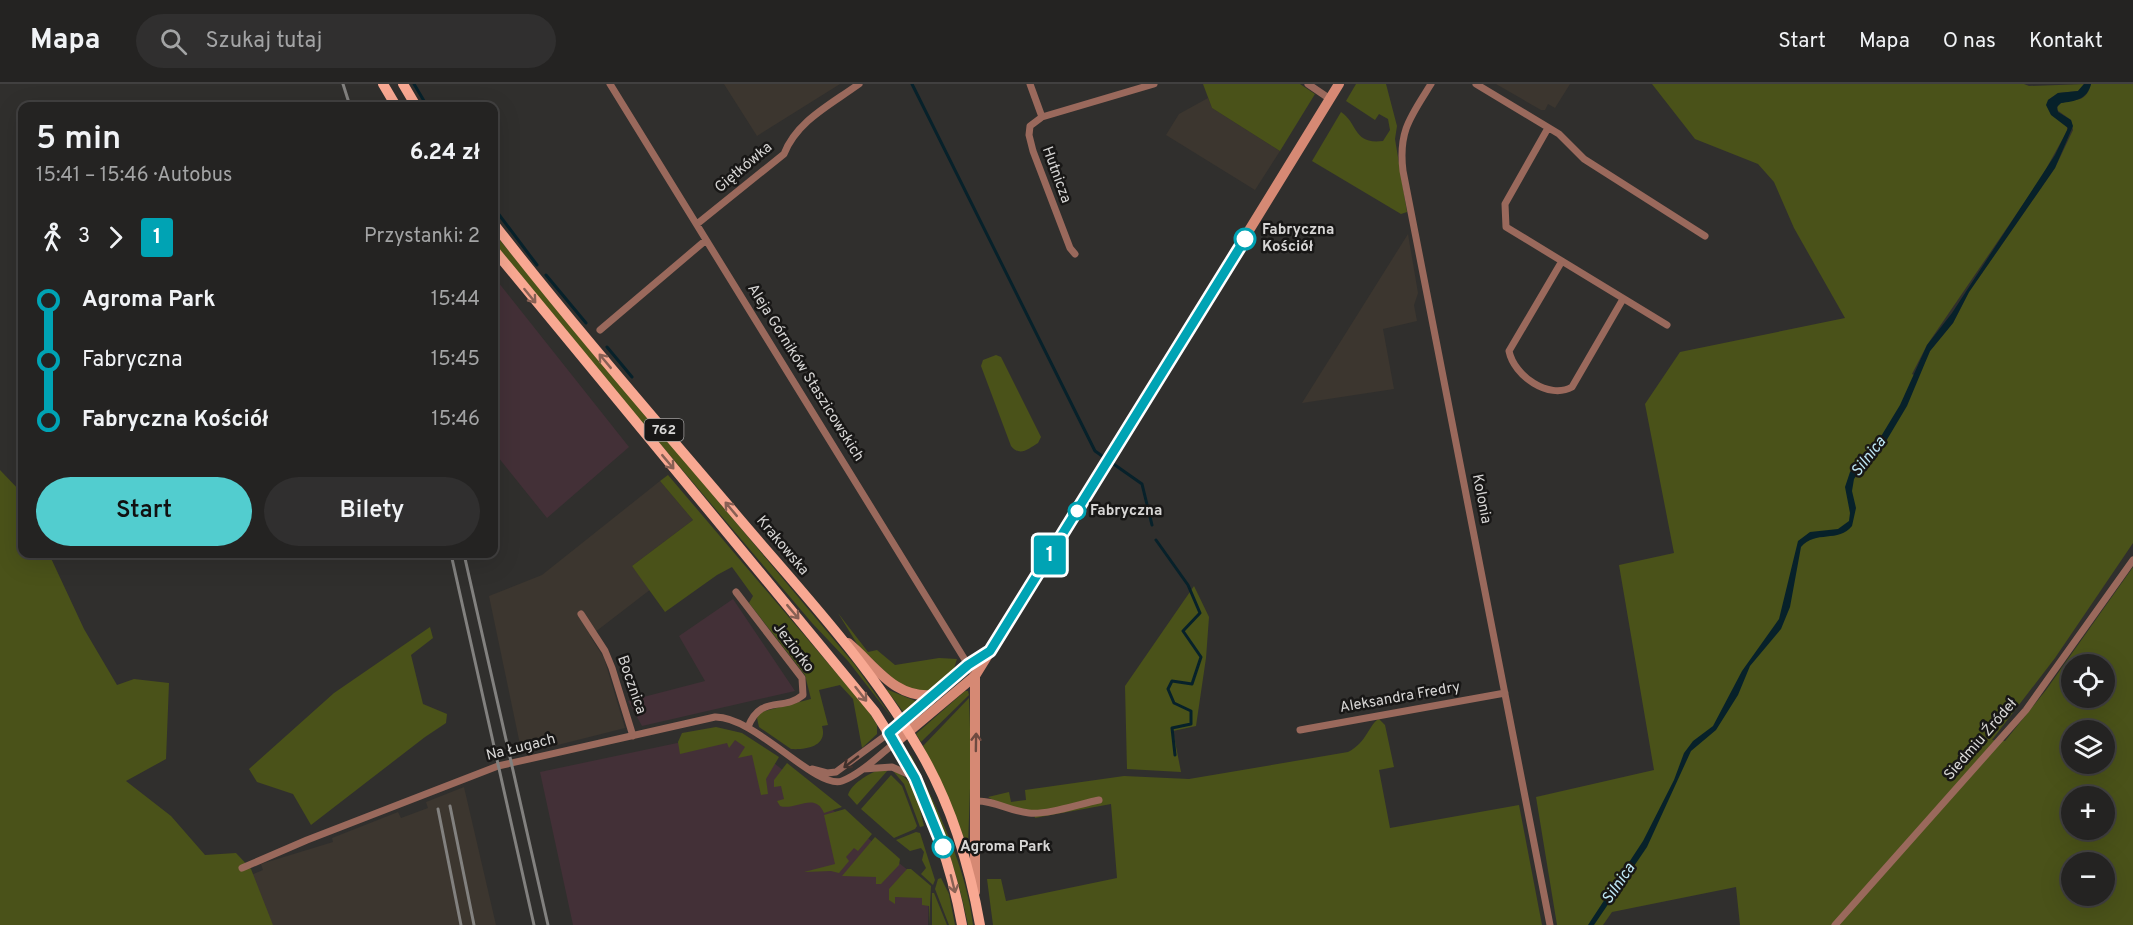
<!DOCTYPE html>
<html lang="pl">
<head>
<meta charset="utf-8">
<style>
  body { margin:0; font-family:Overpass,sans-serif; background:#302f2f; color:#f1f3f6; height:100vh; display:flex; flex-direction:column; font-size:22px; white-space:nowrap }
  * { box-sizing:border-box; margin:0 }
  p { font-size:20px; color:#a3a4a5 }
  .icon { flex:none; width:33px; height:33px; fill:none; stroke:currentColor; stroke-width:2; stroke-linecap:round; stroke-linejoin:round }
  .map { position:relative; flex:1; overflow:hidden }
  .details { position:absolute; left:18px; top:18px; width:480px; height:456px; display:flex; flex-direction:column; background:#242322; border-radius:12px; box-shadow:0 6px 24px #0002,0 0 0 2px #414040 }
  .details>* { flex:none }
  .badge { padding:0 12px; border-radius:4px; font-size:21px; line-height:39px }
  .controls { position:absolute; left:2061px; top:570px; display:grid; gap:12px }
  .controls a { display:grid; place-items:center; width:54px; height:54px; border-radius:50%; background:#242322; box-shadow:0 6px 24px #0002,0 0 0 2px #414040; font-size:30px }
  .map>.badge { position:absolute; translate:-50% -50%; box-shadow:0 0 0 3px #fff }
  .legs { display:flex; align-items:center; gap:9px; height:66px; padding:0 18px; font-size:20px }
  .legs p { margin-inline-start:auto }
  .head { display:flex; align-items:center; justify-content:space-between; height:102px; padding:0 18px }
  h1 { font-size:33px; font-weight:600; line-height:45px }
  .action { display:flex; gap:12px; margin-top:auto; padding:12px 18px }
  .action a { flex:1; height:69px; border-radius:36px; background:#52cdcf; color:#111; font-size:24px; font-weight:600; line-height:69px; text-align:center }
  .action a+a { background:#302f2f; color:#f1f3f6 }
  ul { padding:0 18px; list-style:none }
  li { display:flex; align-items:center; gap:21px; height:60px; font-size:22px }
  li i { display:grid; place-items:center; width:9px; height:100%; margin:0 8px; background:currentColor }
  li i::after { content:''; width:15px; height:15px; margin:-8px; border:4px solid; border-radius:50%; background:#242322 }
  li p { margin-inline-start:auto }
  li:first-child i { background:linear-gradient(#0000 50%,currentColor 0) }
  li:last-child i { background:linear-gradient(currentColor 50%,#0000 0) }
  header { display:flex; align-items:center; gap:36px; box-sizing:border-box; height:84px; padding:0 30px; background:#242322; border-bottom:2px solid #414040 }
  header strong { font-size:28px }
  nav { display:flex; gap:33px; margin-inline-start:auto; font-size:21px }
  .search { width:420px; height:54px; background:#302f2f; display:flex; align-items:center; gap:15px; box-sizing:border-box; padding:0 21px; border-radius:33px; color:#a3a4a5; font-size:22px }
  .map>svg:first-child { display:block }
  .commercial { fill:#433037 }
  .built { fill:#3c362f }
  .green { fill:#4a5219; fill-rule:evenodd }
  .water { fill:#07212a }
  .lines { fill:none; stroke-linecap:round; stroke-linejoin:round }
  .stream { stroke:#07212a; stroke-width:3 }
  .minor { stroke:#9a695c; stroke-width:7 }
  .secondary { stroke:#d68974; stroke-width:10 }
  .primary { stroke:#f8a892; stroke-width:10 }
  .rail { stroke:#82817f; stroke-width:3 }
  .oneway { stroke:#886054 }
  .oneway2 { stroke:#6d4a40 }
  .oneway3 { stroke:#3f302b }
  .line-1-casing { stroke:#fff; stroke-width:14 }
  .line-1 { stroke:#00a3b4; stroke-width:9 }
  .stop-1-dot { fill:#fff; stroke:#00a3b4; stroke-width:3 }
  .labels { text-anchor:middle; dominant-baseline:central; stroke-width:5; stroke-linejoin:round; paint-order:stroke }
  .shield { fill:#181716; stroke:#9e9d9c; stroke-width:1.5 }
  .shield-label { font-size:14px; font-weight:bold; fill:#d7d6d5 }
  .street-label { font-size:15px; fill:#d7d6d5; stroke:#181716 }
  .stop-label { font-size:15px; font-weight:bold; fill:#d7d6d5; stroke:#181716; text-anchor:start }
  .water-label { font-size:16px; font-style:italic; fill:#bee7f6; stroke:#181716 }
</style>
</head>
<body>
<header>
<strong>Mapa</strong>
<div class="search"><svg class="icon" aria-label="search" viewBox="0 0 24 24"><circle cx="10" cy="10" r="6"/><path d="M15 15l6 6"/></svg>Szukaj tutaj</div>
<nav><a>Start</a><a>Mapa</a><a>O nas</a><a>Kontakt</a></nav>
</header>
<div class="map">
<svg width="2133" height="841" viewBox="0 0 2133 841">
  <rect width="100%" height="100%" fill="#302f2d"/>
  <!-- commercial -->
  <path class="commercial" d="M498 198 629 363 547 434 494 368V202Z
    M733 515 795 607 642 642 628 617 705 597 679 552Z
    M734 647 929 803 928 841H573L540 688Z"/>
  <!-- built -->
  <path class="built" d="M724 0H840L757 52Z
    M1496 0H1570L1555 24 1548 20 1545 26H1541Z
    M1208 14 1212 24 1280 67 1255 106 1166 51 1179 30Z
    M1408 150 1418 209 1414 221 1417 237 1383 245 1394 305 1302 319Z
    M660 397 693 436 632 482 651 505 590 552 604 574 625 644 522 670 489 512 542 491Z
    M464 703 496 841H271L251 791 263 786 261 780 333 758 332 754 398 728 401 734 428 724 426 718Z"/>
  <!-- green -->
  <path class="green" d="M1203 0H1300L1315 10 1280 67 1212 24Z
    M1356 0H1386L1397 42 1395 55 1407 128 1401 130 1312 77 1341 28C1358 39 1353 61 1383 57L1390 46 1388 35 1379 30 1375 36 1346 17Z
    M1652 0H2024L2029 2 2084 0 2078 7 2058 9 2048 16 2067 41V47L2041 94 1927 261 1912 290 1918 293 1930 267 1953 239 1969 208 2055 84 2073 46 2071 36 2057 26 2058 21C2071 12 2085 23 2091 0H2133V459L2055 574 1992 656 2005 657 2046 606 2133 483V841H1740L1736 803 1612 828 1603 841H1557L1536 713 1654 686 1619 481 1674 469 1645 320 1680 268 1845 234 1794 144 1774 98 1758 80 1695 55ZM2072 580H2104V614H2072ZM2072 646H2104V680H2072ZM2072 712H2104V746H2072ZM2072 778H2104V812H2072Z
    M494 149 855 581 893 635 848 577 812 539 535 212 494 159Z
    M996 271 1001 273 1041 353 1038 359C1028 365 1020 373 1011 362L981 282 983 276Z
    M0 386 22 409V470H49L84 545 117 601 134 595 169 599 166 675 126 697 171 732 205 771 236 769 251 785 273 841H0Z
    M668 391 867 625 877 641V650L862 664 853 615 840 601 819 606 828 641 822 642C828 662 807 666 791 665L759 643 757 634 761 628 811 615 805 591 749 519 753 512 732 483 717 491 665 528 632 482 693 436 660 397Z
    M1194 502 1209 533 1206 574 1196 642 1173 647 1181 688 1127 685 1125 602Z
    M838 529 868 568 877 566 895 581 939 574 957 575 953 587 928 607 903 604 859 563Z
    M430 543 433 554 411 571 423 620 447 630 446 639 425 653 311 741 293 710 257 698 249 685 334 609Z
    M886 605 918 618 904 629Z
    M965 607H968L969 611 921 658 916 650Z
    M969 614 971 675 968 763 923 662Z
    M1379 635 1385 641 1394 683 1379 686 1390 744 1519 721 1542 841H993L987 795H1001L1006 817 1117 794 1111 720 1035 734 1034 729 1005 723 988 713 1009 708 1011 718 1026 716 1025 706 1124 692 1189 695 1348 668C1367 659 1370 638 1379 635Z
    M716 643 742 649 779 673 766 695 768 710 761 711 752 671 738 674 745 663 735 656 729 664 727 659 680 670 678 658 682 649Z
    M911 671C937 724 966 782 973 841H968C956 781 936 727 909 672Z
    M787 679 842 723 824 729C815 707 795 727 780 722L777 717 784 715 781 702 774 703V696Z
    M879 686H888L857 721 848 711C851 700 868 690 879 686Z
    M893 687C916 694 919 722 924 742L920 743 904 700Z
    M891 691 902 702 917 742 915 745 894 754 861 725Z
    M845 725 872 750 858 767 854 764 846 773 849 777 839 789 831 787 804 788 835 780 824 731Z
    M916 748 920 749 935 796 933 801 921 790 926 784 922 776 924 768 921 764 910 767 896 756Z
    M875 753 900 775 899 781 881 800H876V793L842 792Z
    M907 785H911L931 802 929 841V822L922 821V814L895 813V820L889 816V805Z
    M941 794 949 810 955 841H949L935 805 938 795Z
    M932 809H934L947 841H932Z"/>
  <!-- water -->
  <path class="water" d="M2084 0H2091C2087 16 2075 17 2061 19L2057 23 2058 28 2071 36 2073 42 2055 84 1969 208 1953 239 1930 267 1907 322 1876 374 1861 385 1854 395 1852 407 1856 424 1852 442C1839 459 1815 446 1801 463L1790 523 1781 545 1750 582 1738 611 1716 646 1691 667 1647 763 1594 841H1588L1643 757 1674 696 1684 669 1693 657 1713 642 1742 587 1779 535 1798 457 1810 448 1838 445 1849 437 1850 429 1845 403 1850 388 1880 354 1900 321 1927 261 1952 229 2055 71 2068 44 2051 31 2046 21 2048 16 2058 9 2078 7Z"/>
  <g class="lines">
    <!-- stream -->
    <path class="stream" d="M414 0 427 22
      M912 0 1095 367 1142 400 1152 441
      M494 124 537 181
      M546 191 586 239
      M607 263 632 293
      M1156 456 1188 501 1200 529 1183 547 1201 573 1192 600 1172 597 1168 605 1174 619 1191 627V640L1172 644 1175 671"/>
    <!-- minor -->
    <path class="minor" d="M610 0 975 592
      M1030 0 1042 33
      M1308 0 1330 15
      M1431 0C1411 32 1398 47 1403 87L1550 841
      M1476 0 1559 50 1584 75 1705 152
      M1548 44 1505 120 1506 143 1667 241
      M697 140 784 70C797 37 830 21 859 0
      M1075 170 1070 164 1033 67 1029 51 1030 42 1042 33 1154 0
      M1562 177 1509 267C1514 292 1549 316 1572 303L1623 215
      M600 246 706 156
      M736 508 802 594 803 611C783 628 761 610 748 643
      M581 530 605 567 612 584 633 652
      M1300 646 1505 609
      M812 685 827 689 836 688 889 649
      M863 685 892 683 910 691
      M975 717C994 716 1009 727 1029 729 1048 731 1079 720 1099 716
      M242 784 307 756 498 682 715 633C755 632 816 706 842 697 861 690 879 671 895 659
      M1835 841 2026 626 2133 476"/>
    <!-- secondary -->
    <path class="secondary" d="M848 559C875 581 894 615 933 611
      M975 592V808
      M889 649 968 581 987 572
      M895 659 975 592 1339 0"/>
    <!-- primary -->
    <path class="primary" d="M383 0 396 22
      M403 0 416 22
      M494 140C570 238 652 332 732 426 796 502 867 576 917 662 950 716 969 779 980 841
      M494 166 875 628C918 693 948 763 962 841"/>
    <!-- rail -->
    <path class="rail" d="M343 0 350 22
      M451 470 534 841
      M464 470 548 841
      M450 722 474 841
      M438 725 461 841"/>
  </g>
  <!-- one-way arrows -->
  <defs><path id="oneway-shaft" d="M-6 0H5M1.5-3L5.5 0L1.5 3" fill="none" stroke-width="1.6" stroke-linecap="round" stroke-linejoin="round" transform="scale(1.5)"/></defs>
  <g class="oneway">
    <use href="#oneway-shaft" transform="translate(530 212) rotate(51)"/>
    <use href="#oneway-shaft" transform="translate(605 277) rotate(-130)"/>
    <use href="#oneway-shaft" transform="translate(668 378) rotate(50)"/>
    <use href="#oneway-shaft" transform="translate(731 425) rotate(-130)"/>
    <use href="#oneway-shaft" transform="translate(793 528) rotate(50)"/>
    <use href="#oneway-shaft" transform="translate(861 610) rotate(52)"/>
    <use href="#oneway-shaft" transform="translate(953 800) rotate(76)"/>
  </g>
  <use class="oneway2" href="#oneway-shaft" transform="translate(976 658) rotate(-89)"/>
  <use class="oneway3" href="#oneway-shaft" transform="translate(851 678) rotate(142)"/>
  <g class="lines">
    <defs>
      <path id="line-1" d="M943 763 915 694 889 649 968 581 990 567 1245 155"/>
    </defs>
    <!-- line-1 casing -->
    <use href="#line-1" class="line-1-casing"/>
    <!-- line-1 -->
    <use href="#line-1" class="line-1"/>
  </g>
  <!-- markers -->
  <g class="stop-1-dot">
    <circle cx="1245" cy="155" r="10"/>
    <circle cx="1077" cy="427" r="8"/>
    <circle cx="943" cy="763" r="10"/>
  </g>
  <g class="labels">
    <!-- shield labels -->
    <rect class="shield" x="644.5" y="335" width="39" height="22" rx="4.5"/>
    <g class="shield-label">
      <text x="664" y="346">762</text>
    </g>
    <!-- street labels -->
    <g class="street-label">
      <text transform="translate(744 84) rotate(-40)">Giętkówka</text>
      <text transform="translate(1056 91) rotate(70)">Hutnicza</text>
      <text transform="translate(805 289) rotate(58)">Aleja Górników Staszicowskich</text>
      <text transform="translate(1481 415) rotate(79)">Kolonia</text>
      <text transform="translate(782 462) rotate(50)">Krakowska</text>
      <text transform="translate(793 564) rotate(53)">Jeziorko</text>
      <text transform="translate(631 601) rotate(71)">Bocznica</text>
      <text transform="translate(1400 614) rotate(-10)">Aleksandra Fredry</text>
      <text transform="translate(1981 656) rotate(-49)">Siedmiu Źródeł</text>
      <text transform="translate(521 664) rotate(-14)">Na Ługach</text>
    </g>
    <!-- stop labels -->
    <g class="stop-label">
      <text x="1262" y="146">Fabryczna<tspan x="1262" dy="17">Kościół</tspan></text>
      <text x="1090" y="427">Fabryczna</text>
      <text x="960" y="763">Agroma Park</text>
    </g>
    <!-- water labels -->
    <g class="water-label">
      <text transform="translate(1869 373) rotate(-52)">Silnica</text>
      <text transform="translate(1619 800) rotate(-56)">Silnica</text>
    </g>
  </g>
</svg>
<div class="controls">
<a><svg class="icon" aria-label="locate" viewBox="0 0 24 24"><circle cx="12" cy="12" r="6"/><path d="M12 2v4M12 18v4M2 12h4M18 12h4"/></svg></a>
<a><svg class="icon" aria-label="layers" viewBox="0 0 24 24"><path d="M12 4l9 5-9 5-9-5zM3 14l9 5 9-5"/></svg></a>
<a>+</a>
<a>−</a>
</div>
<b class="badge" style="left:1050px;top:471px;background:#00a3b4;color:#fff">1</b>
<section class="details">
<div class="head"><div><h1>5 min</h1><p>15:41 – 15:46 · Autobus</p></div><b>6.24 zł</b></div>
<div class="legs"><svg class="icon" aria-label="walk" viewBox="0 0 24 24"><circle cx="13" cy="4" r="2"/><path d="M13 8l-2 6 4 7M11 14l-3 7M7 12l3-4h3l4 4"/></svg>3<svg class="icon" aria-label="forward" viewBox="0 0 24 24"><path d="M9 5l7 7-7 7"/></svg><b class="badge" style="background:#00a3b4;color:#fff">1</b><p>Przystanki: 2</p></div>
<ul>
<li><i style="color:#00a3b4"></i><b>Agroma Park</b><p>15:44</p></li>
<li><i style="color:#00a3b4"></i><span>Fabryczna</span><p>15:45</p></li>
<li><i style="color:#00a3b4"></i><b>Fabryczna Kościół</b><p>15:46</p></li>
</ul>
<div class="action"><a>Start</a><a>Bilety</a></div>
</section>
</div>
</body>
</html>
